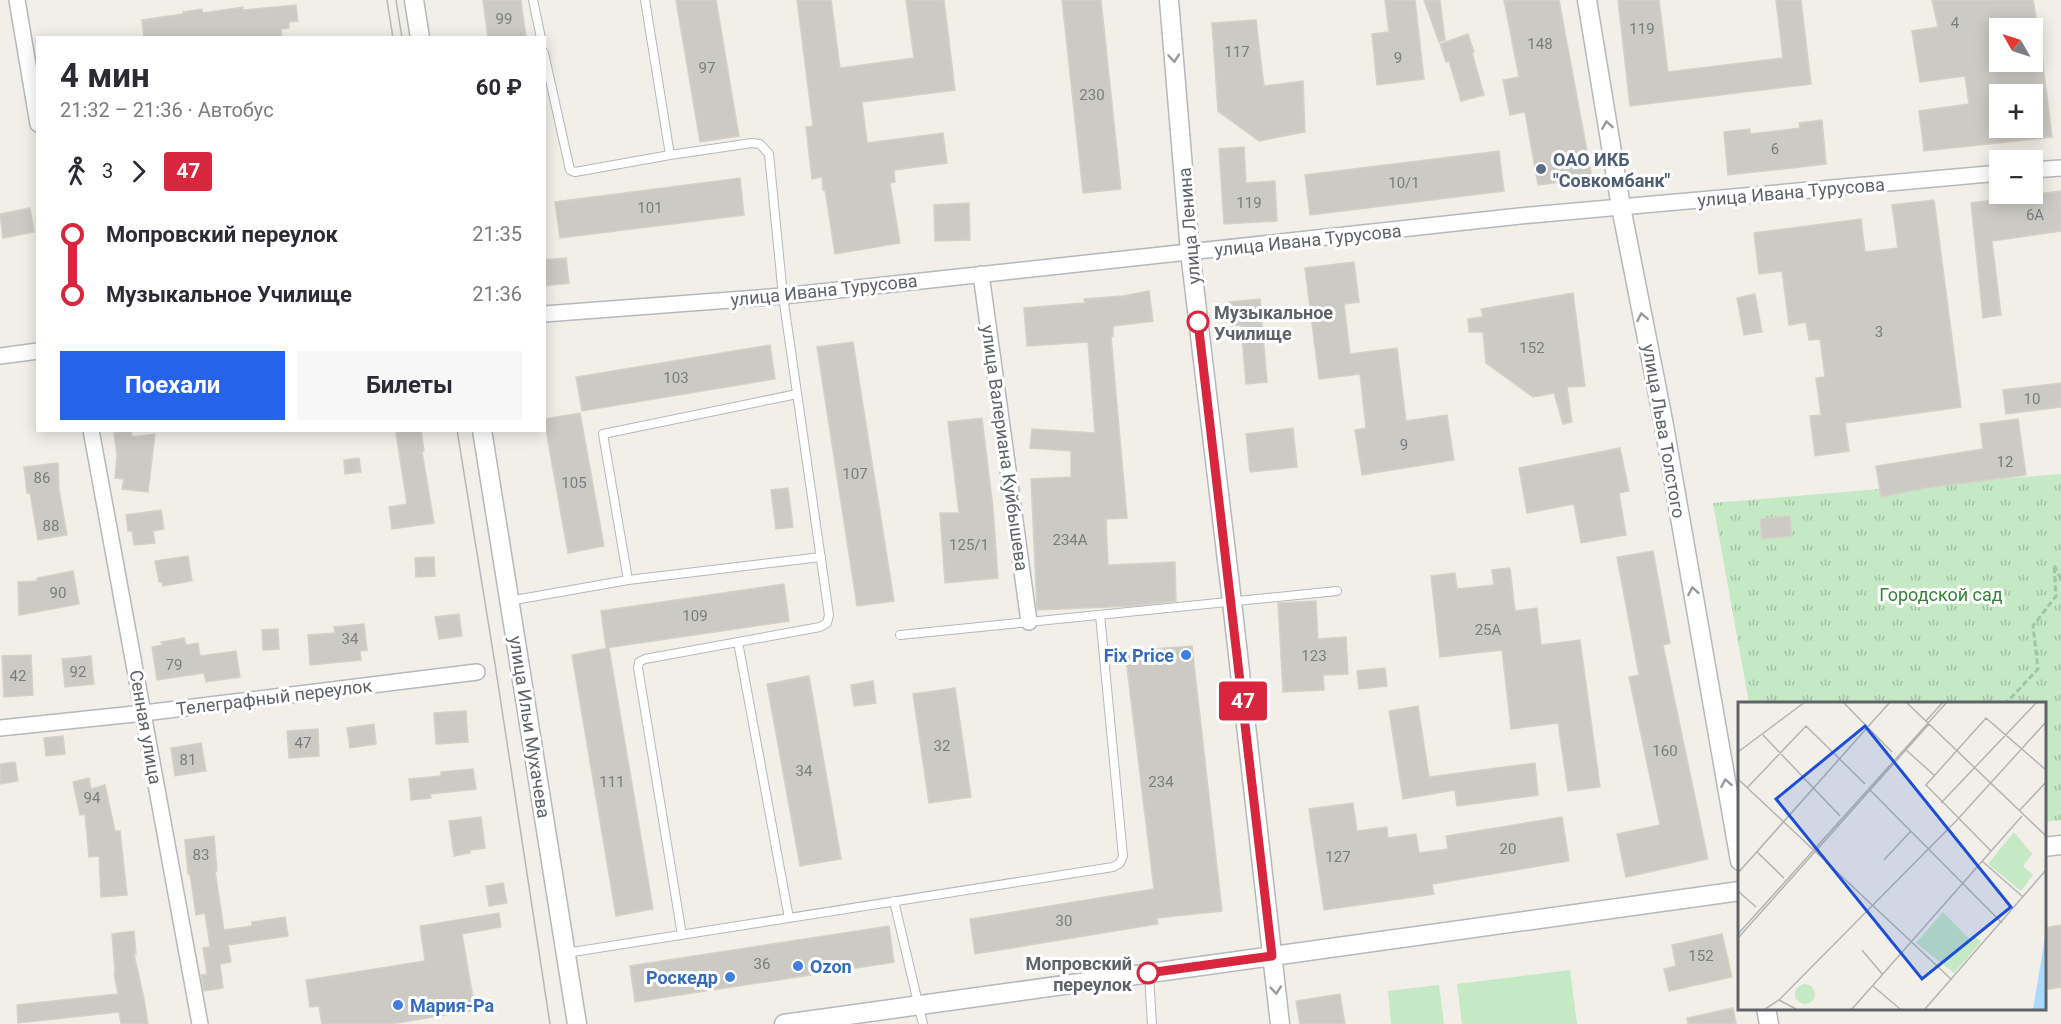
<!DOCTYPE html>
<html lang="ru">
<head>
<meta charset="utf-8">
<style>
  body { margin:0; font-family:Roboto,sans-serif; background:#f7f7f7; color:#2b2b33; height:100vh; display:flex; flex-direction:column; font-size:22px; white-space:nowrap }
  * { box-sizing:border-box; margin:0 }
  p { font-size:20px; color:#7c7c81 }
  .icon { flex:none; width:33px; height:33px; fill:none; stroke:currentColor; stroke-width:2; stroke-linecap:round; stroke-linejoin:round }
  .map { position:relative; flex:1; overflow:hidden }
  .side { position:absolute; left:36px; top:36px; width:510px; height:396px; display:flex; flex-direction:column; background:#fff; border-radius:0px; box-shadow:0 3px 15px #0003 }
  .side>* { flex:none }
  .badge { padding:0 12px; border-radius:4px; font-size:21px; line-height:39px }
  .needle { width:39px; rotate:309deg }
  .buttons { position:absolute; left:1989px; top:18px; display:grid; gap:12px }
  .buttons a { display:grid; place-items:center; width:54px; height:54px; border-radius:0px; background:#fff; box-shadow:0 3px 15px #0003; font-size:30px }
  .map>.badge { position:absolute; translate:-50% -50%; box-shadow:0 0 0 3px #fff }
  .legs { display:flex; align-items:center; gap:9px; height:66px; padding:0 24px; font-size:20px }
  .legs p { margin-inline-start:auto }
  .summary { display:flex; align-items:center; justify-content:space-between; height:102px; padding:0 24px }
  h1 { font-size:33px; font-weight:700; line-height:45px }
  .button { display:flex; gap:12px; margin-top:auto; padding:12px 24px }
  .button a { flex:1; height:69px; border-radius:0px; background:#2563eb; color:#fff; font-size:24px; font-weight:700; line-height:69px; text-align:center }
  .button a+a { background:#f7f7f7; color:#2b2b33 }
  ul { padding:0 24px; list-style:none }
  li { display:flex; align-items:center; gap:21px; height:60px; font-size:22px }
  li i { display:grid; place-items:center; width:9px; height:100%; margin:0 8px; background:currentColor }
  li i::after { content:''; width:15px; height:15px; margin:-8px; border:4px solid; border-radius:50%; background:#fff }
  li p { margin-inline-start:auto }
  li:first-child i { background:linear-gradient(#0000 50%,currentColor 0) }
  li:last-child i { background:linear-gradient(currentColor 50%,#0000 0) }
  .map>svg:first-child { display:block }
  .grass { fill:url(#grass-tufts) }
  .pitch { fill:#c5e8c5 }
  .building { fill:#cccac5; stroke:#d6d1c6; stroke-width:1.5; fill-rule:evenodd }
  .lines { fill:none; stroke-linecap:round; stroke-linejoin:round }
  .service-casing { stroke:#b5b8bc; stroke-width:10 }
  .minor-casing { stroke:#b5b8bc; stroke-width:18 }
  .tertiary-casing { stroke:#b5b8bc; stroke-width:21 }
  .path { stroke:#9cc7a9; stroke-width:3; stroke-dasharray:6 3; stroke-linecap:butt }
  .service { stroke:#fff; stroke-width:8 }
  .minor { stroke:#fff; stroke-width:15 }
  .tertiary { stroke:#fff; stroke-width:18 }
  .tram { stroke:#b6b7b8; stroke-width:1.5 }
  .oneway { stroke:#979a9d }
  .line-1-casing { stroke:#fff; stroke-width:14 }
  .line-1 { stroke:#d7263d; stroke-width:9 }
  .service-dot { fill:#5c6f8a; stroke:#fff; stroke-width:2 }
  .stop-1-dot { fill:#fff; stroke:#d7263d; stroke-width:3 }
  .shop-dot { fill:#3f7fe0; stroke:#fff; stroke-width:2 }
  .labels { text-anchor:middle; dominant-baseline:central; stroke-width:6; stroke-linejoin:round; paint-order:stroke }
  .number-label { font-size:15px; fill:#7a7d7f }
  .service-label { font-size:18px; font-weight:bold; fill:#4e5e75; stroke:#fff; text-anchor:start }
  .street-label { font-size:18px; fill:#5f6368; stroke:#fff }
  .stop-label { font-size:18px; font-weight:bold; fill:#5f6368; stroke:#fff; text-anchor:start }
  .park-label { font-size:18px; fill:#348238; stroke:#fff }
  .shop-label { font-size:18px; font-weight:bold; fill:#366cbe; stroke:#fff; text-anchor:end }
  .inset-road { fill:none; stroke:#b3b3b1; stroke-width:1.5 }
  .view { fill:#1d4ed8; fill-opacity:0.15; stroke:#1d4ed8; stroke-width:3 }
  .inset-edge { fill:none; stroke:#5f6368; stroke-width:3 }
</style>
</head>
<body>
<div class="map">
<svg width="2061" height="1024" viewBox="0 0 2061 1024">
  <defs>
    <pattern id="grass-tufts" width="24" height="20" patternUnits="userSpaceOnUse" patternTransform="scale(1.5)"><rect width="24" height="20" fill="#c5e8c5"/><path d="M3 7l-1-3M5 7V3M7 7l1-3M15 17l-1-3M17 17v-4M19 17l1-3" fill="none" stroke="#a3c0a4"/></pattern>
  </defs>
  <rect width="100%" height="100%" fill="#f1efe8"/>
  <!-- grass -->
  <path class="grass" d="M2061 474V820L2045 822 2044 703H1749L1713 503Z"/>
  <!-- pitch -->
  <path class="pitch" d="M1570 970 1577 1024H1462L1457 984Z
    M1439 985 1444 1024H1391L1388 991Z"/>
  <!-- building -->
  <path class="building" d="M483 0H521L526 38H488Z
    M676 0H716L739 136 700 142Z
    M797 0H831L840 68 914 58 906 0H944L955 90 862 102 867 143 943 133 947 163 894 170 895 182 890 183 900 243 835 254 825 189 823 190 822 177 812 179 806 127 813 126Z
    M1062 0H1101L1121 189 1083 193Z
    M1385 0H1415L1424 79 1377 85 1372 34 1389 32Z
    M1424 0H1440L1445 40 1439 42Z
    M1504 0H1559L1592 178 1538 185 1525 112 1510 115 1503 80 1519 77Z
    M1618 0H1659L1668 72 1783 58 1776 0H1801L1811 84 1630 106Z
    M1932 0H2033L2038 28H2000V62H2032V56H2042L2052 137 1924 151 1919 111 1969 104 1965 76 1920 82 1912 31 1938 27ZM2000 94H2032V128H2000Z
    M296 5 298 21 289 22V28L281 29 282 38H144L142 20 183 14V12L202 9 203 13 243 7V10Z
    M1256 20 1264 86 1303 81 1305 132 1259 141 1218 111 1212 23Z
    M1468 34 1474 52 1472 53 1484 95 1461 101 1449 61 1446 62 1440 44Z
    M1822 120 1826 164 1728 175 1724 132 1750 129V134L1800 128 1799 123Z
    M1244 147 1246 183 1275 181 1277 221 1224 224 1219 149Z
    M1499 151 1504 191 1310 215 1305 175Z
    M740 178 744 215 560 238 555 202Z
    M2061 191V231L1992 241 2001 315 1983 318 1971 203Z
    M1934 200 1961 407 1845 423 1849 451 1815 456 1810 416 1821 415 1816 378 1825 377 1820 339 1809 340 1806 322 1789 325 1782 271 1759 274 1754 233 1861 219 1865 252 1898 248 1892 205Z
    M969 203 970 240 935 241 934 205Z
    M30 208 34 232 3 238 0 214Z
    M566 258 569 283 544 286V260Z
    M1354 262 1359 302 1344 304 1350 354 1397 348 1406 421 1447 415 1454 460 1362 475 1355 430 1366 428 1360 374 1319 379 1305 268Z
    M1149 291 1153 321 1113 326V336L1111 337 1127 518 1106 519 1108 565 1175 562 1176 601 1132 606 1037 610 1031 479 1071 477V451L1030 448 1032 429 1095 433 1088 342 1027 346 1024 308 1085 303 1084 299 1123 296Z
    M1573 293 1585 386 1567 387 1572 422 1563 424 1554 393 1533 397 1486 363 1483 332H1469L1468 319 1483 317 1481 309Z
    M1755 294 1762 332 1744 335 1737 298Z
    M1260 299 1267 382 1246 384 1241 325 1231 326 1229 302Z
    M853 342 894 601 857 606 817 347Z
    M770 345 775 379 582 411 576 377Z
    M2061 383V407L2006 414 2003 390Z
    M580 413 604 546 568 553 544 419Z
    M982 418 993 508 998 578 945 583 940 513H959L948 422Z
    M2018 419 2026 475 1925 488 1881 497 1876 466 1983 449 1980 424Z
    M1293 428 1297 467 1250 472 1246 434Z
    M413 430H421L424 451 422 452 434 523 392 529 389 507 407 504 396 433Z
    M131 431 132 437 155 434 148 492 122 489 124 479 115 478 117 455 114 433Z
    M1620 448 1629 491 1619 493 1626 535 1581 543 1574 504 1527 513 1519 468Z
    M359 458 361 472 345 474 344 460Z
    M58 463 59 489 67 535 38 540 30 492 27 493 24 467Z
    M788 488 793 527 776 529 771 490Z
    M161 510 164 529 153 531 155 543 134 545 132 531H128L126 515Z
    M1790 516 1792 536 1762 539 1760 519Z
    M1653 551 1670 643 1663 645 1708 859 1626 877 1617 834 1660 825 1629 677 1639 675 1617 557Z
    M188 556 192 581 163 586 162 582H159L155 561Z
    M434 557 435 576 416 577 415 558Z
    M1510 568 1515 611 1537 608 1541 645 1580 640 1600 787 1568 791 1558 723 1511 729 1502 650 1440 657 1431 576 1455 573 1457 589 1494 585 1492 570Z
    M73 571 79 604 19 615 18 582 37 581V578Z
    M784 584 789 621 606 648 601 611Z
    M1316 601 1318 639 1346 637 1348 674 1323 675 1324 690 1283 692 1278 603Z
    M459 614 462 636 439 639 435 617Z
    M364 624 367 650 360 651 361 660 310 665 308 635 335 633 334 627Z
    M278 629 279 649 263 650 262 630Z
    M184 638 186 645 198 643 200 656 236 651 240 677 206 682 204 673 157 680 152 647 162 645 161 642Z
    M1192 646 1222 911 1157 918 1158 924 975 954 970 919 1154 889 1125 651Z
    M609 648 653 909 616 916 572 655Z
    M31 655 33 695 4 697 2 656Z
    M91 656 94 684 65 687 62 659Z
    M1385 668 1387 686 1359 689 1357 671Z
    M809 676 841 859 800 866 767 684Z
    M873 681 876 703 854 706 851 685Z
    M955 688 971 797 929 803 913 694Z
    M1418 706 1429 777 1535 763 1538 795 1457 806 1455 790 1403 799 1389 711Z
    M466 711 468 742 436 744 434 713Z
    M374 724 376 744 350 748 347 728Z
    M318 729 319 756 289 758 287 731Z
    M63 736 65 754 46 756 44 738Z
    M201 743 206 771 175 776 171 748Z
    M15 762 18 781 0 784V764Z
    M473 769 476 789 430 794 431 798 411 800 409 779 441 776V772Z
    M89 778 91 789 105 785 115 831H120L127 895 101 897 99 856 89 857 85 814 80 815 73 782Z
    M1353 803 1357 831 1387 827 1388 838 1416 834 1419 853 1448 849 1446 836 1562 817 1569 861 1432 884 1434 894 1324 910 1309 809Z
    M481 817 485 848 470 850V853L454 856 449 821Z
    M214 836 217 871H215L224 930 252 926V922L285 917 288 936 228 945 231 962 220 964 223 988 204 991 201 975 207 974 203 948 210 947 205 913 196 915 190 874H188L185 840Z
    M503 883 507 903 489 906 486 886Z
    M499 913 501 927 462 934 475 1010 391 1024H322L319 1006 310 1007 306 980 425 961 420 926Z
    M2061 925V987L2044 990V928Z
    M889 926 894 962 635 1002 630 966Z
    M134 931 136 954H134L144 999 148 1024H121L119 1012 18 1023 17 1005 118 994 114 973H115L112 934Z
    M1722 934 1732 977 1669 991 1664 969 1676 966 1672 945Z
    M1340 994 1345 1024H1300L1296 1001Z
    M1733 1008 1736 1024H1688L1687 1018Z"/>
  <g class="lines">
    <defs>
      <path id="service" d="M533 0 541 38
        M645 0 670 155 752 143 760 144 769 154 783 296 829 615 827 623 820 627 645 659 639 662 638 668 682 935
        M544 53 570 170 575 172 670 155
        M628 580 603 434 797 394
        M509 601 628 580 821 557
        M900 635 1337 591
        M738 642 789 918
        M894 901 923 1024
        M566 953 1113 867 1120 863 1123 856 1100 615
        M1149 975 1152 1024"/>
      <path id="minor" d="M17 0 38 124
        M2032 170 2061 168
        M981 274 1029 622
        M544 314 783 296 1520 216 2000 173
        M0 356 38 351
        M91 430 200 1024
        M0 728 144 713 477 672"/>
      <path id="tertiary" d="M414 0 420 38
        M1169 0 1190 252 1232 602 1280 1024
        M1587 0 1621 207 1663 420 1740 861
        M482 430 577 1024
        M2044 847 2061 845
        M1766 1008 1769 1024
        M784 1024 1740 891"/>
    </defs>
    <!-- service casing -->
    <use href="#service" class="service-casing"/>
    <!-- minor casing -->
    <use href="#minor" class="minor-casing"/>
    <!-- tertiary casing -->
    <use href="#tertiary" class="tertiary-casing"/>
    <!-- path -->
    <path class="path" d="M2003 703 2008 701 2038 669 2033 626 2056 596 2054 565 2061 579"/>
    <!-- service -->
    <use href="#service" class="service"/>
    <!-- minor -->
    <use href="#minor" class="minor"/>
    <!-- tertiary -->
    <use href="#tertiary" class="tertiary"/>
    <!-- tram -->
    <path class="tram" d="M387 0 393 38
      M396 0 402 38
      M457 430 495 664 550 1024"/>
  </g>
  <!-- one-way arrows -->
  <defs><path id="oneway-chevron" d="M-2-3.5L2.5 0L-2 3.5" fill="none" stroke-width="1.6" stroke-linecap="round" stroke-linejoin="round" transform="scale(1.5)"/></defs>
  <g class="oneway">
    <use href="#oneway-chevron" transform="translate(1174 58) rotate(85)"/>
    <use href="#oneway-chevron" transform="translate(1607 125) rotate(-99)"/>
    <use href="#oneway-chevron" transform="translate(1642 317) rotate(-101)"/>
    <use href="#oneway-chevron" transform="translate(1693 591) rotate(-100)"/>
    <use href="#oneway-chevron" transform="translate(1726 783) rotate(-100)"/>
    <use href="#oneway-chevron" transform="translate(1276 990) rotate(84)"/>
  </g>
  <g class="lines">
    <defs>
      <path id="line-1" d="M1148 973 1272 956 1198 322"/>
    </defs>
    <!-- line-1 casing -->
    <use href="#line-1" class="line-1-casing"/>
    <!-- line-1 -->
    <use href="#line-1" class="line-1"/>
  </g>
  <!-- markers -->
  <circle class="service-dot" cx="1541" cy="169" r="6"/>
  <g class="stop-1-dot">
    <circle cx="1198" cy="322" r="10"/>
    <circle cx="1148" cy="973" r="10"/>
  </g>
  <g class="shop-dot">
    <circle cx="1186" cy="655" r="6"/>
    <circle cx="798" cy="966" r="6"/>
    <circle cx="730" cy="977" r="6"/>
    <circle cx="398" cy="1005" r="6"/>
  </g>
  <g class="labels">
    <!-- number labels -->
    <g class="number-label">
      <text x="504" y="19">99</text>
      <text x="1955" y="23">4</text>
      <text x="1642" y="29">119</text>
      <text x="1540" y="44">148</text>
      <text x="1237" y="52">117</text>
      <text x="1398" y="58">9</text>
      <text x="707" y="68">97</text>
      <text x="1092" y="95">230</text>
      <text x="1775" y="149">6</text>
      <text x="1404" y="183">10/1</text>
      <text x="1249" y="203">119</text>
      <text x="650" y="208">101</text>
      <text x="2035" y="215">6А</text>
      <text x="1879" y="332">3</text>
      <text x="1532" y="348">152</text>
      <text x="676" y="378">103</text>
      <text x="2032" y="399">10</text>
      <text x="1404" y="445">9</text>
      <text x="2005" y="462">12</text>
      <text x="855" y="474">107</text>
      <text x="42" y="478">86</text>
      <text x="574" y="483">105</text>
      <text x="51" y="526">88</text>
      <text x="1070" y="540">234А</text>
      <text x="969" y="545">125/1</text>
      <text x="58" y="593">90</text>
      <text x="695" y="616">109</text>
      <text x="1488" y="630">25А</text>
      <text x="350" y="639">34</text>
      <text x="1314" y="656">123</text>
      <text x="174" y="665">79</text>
      <text x="78" y="672">92</text>
      <text x="18" y="676">42</text>
      <text x="303" y="743">47</text>
      <text x="942" y="746">32</text>
      <text x="1665" y="751">160</text>
      <text x="188" y="760">81</text>
      <text x="804" y="771">34</text>
      <text x="612" y="782">111</text>
      <text x="1161" y="782">234</text>
      <text x="92" y="798">94</text>
      <text x="1508" y="849">20</text>
      <text x="201" y="855">83</text>
      <text x="1338" y="857">127</text>
      <text x="1064" y="921">30</text>
      <text x="1701" y="956">152</text>
      <text x="762" y="964">36</text>
    </g>
    <!-- service labels -->
    <g class="service-label">
      <text x="1553" y="159">ОАО ИКБ<tspan x="1553" dy="21">"Совкомбанк"</tspan></text>
    </g>
    <!-- street labels -->
    <g class="street-label">
      <text transform="translate(1791 192) rotate(-5)">улица Ивана Турусова</text>
      <text transform="translate(1189 226) rotate(-95)">улица Ленина</text>
      <text transform="translate(1308 240) rotate(-6)">улица Ивана Турусова</text>
      <text transform="translate(824 290) rotate(-6)">улица Ивана Турусова</text>
      <text transform="translate(1664 431) rotate(80)">улица Льва Толстого</text>
      <text transform="translate(1005 448) rotate(82)">улица Валериана Куйбышева</text>
      <text transform="translate(274 697) rotate(-7)">Телеграфный переулок</text>
      <text transform="translate(146 727) rotate(80)">Сенная улица</text>
      <text transform="translate(530 727) rotate(81)">улица Ильи Мухачева</text>
    </g>
    <!-- stop labels -->
    <g class="stop-label">
      <text x="1214" y="312">Музыкальное<tspan x="1214" dy="21">Училище</tspan></text>
      <text x="1132" y="963" text-anchor="end">Мопровский<tspan x="1132" dy="21">переулок</tspan></text>
    </g>
    <!-- park labels -->
    <g class="park-label">
      <text x="1941" y="594">Городской сад</text>
    </g>
    <!-- shop labels -->
    <g class="shop-label">
      <text x="1174" y="655">Fix Price</text>
      <text x="810" y="966" text-anchor="start">Ozon</text>
      <text x="718" y="977">Роскедр</text>
      <text x="410" y="1005" text-anchor="start">Мария-Ра</text>
    </g>
  </g>
  <!-- overview -->
  <g transform="translate(1738 702)">
    <rect width="308" height="308" fill="#f1efe8"/>
    <path d="M276 130 294 152 285 164 295 173 283 189 250 162ZM205 210 233 239 237 235 243 240 216 271 178 241ZM57 292a10 10 0 1 1 20 0a10 10 0 1 1-20 0Z" fill="#c5e8c5"/>
    <path d="M307 236V307H295L304 254Z" fill="#aadaff"/>
    <path class="inset-road" d="M105 0 154 50M168 0 308 134M188 19 205 0M25 33 102 114M168 48 196 73M0 50 67 0M0 77 214 278M9 86 68 24 127 82M132 88 264 221M203 101 299 0M281 109 308 80M253 149 188 83 248 16 308 68M19 150 46 176M146 158 173 129M244 159 285 195M0 171 152 0M0 189 18 205M0 232 209 0M0 236 191 22M124 248 145 273M135 284 162 307M41 298 58 307M27 307 41 298 219 118 308 20M114 307 284 114M187 307 308 168"/>
    <path class="view" d="M127 24 273 205 184 277 38 97Z"/>
    <rect width="308" height="308" class="inset-edge"/>
  </g>
</svg>
<div class="buttons">
<a><svg class="needle" viewBox="-14 -14 28 28"><path d="M0-13l5 13h-10z" fill="#e53935"/><path d="M0 13l5-13h-10z" fill="#7c7c81"/></svg></a>
<a>+</a>
<a>−</a>
</div>
<b class="badge" style="left:1243px;top:701px;background:#d7263d;color:#fff">47</b>
<section class="side">
<div class="summary"><div><h1>4 мин</h1><p>21:32 – 21:36 · Автобус</p></div><b>60 ₽</b></div>
<div class="legs"><svg class="icon" aria-label="walk" viewBox="0 0 24 24"><circle cx="13" cy="4" r="2"/><path d="M13 8l-2 6 4 7M11 14l-3 7M7 12l3-4h3l4 4"/></svg>3<svg class="icon" aria-label="forward" viewBox="0 0 24 24"><path d="M9 5l7 7-7 7"/></svg><b class="badge" style="background:#d7263d;color:#fff">47</b></div>
<ul>
<li><i style="color:#d7263d"></i><b>Мопровский переулок</b><p>21:35</p></li>
<li><i style="color:#d7263d"></i><b>Музыкальное Училище</b><p>21:36</p></li>
</ul>
<div class="button"><a>Поехали</a><a>Билеты</a></div>
</section>
</div>
</body>
</html>
